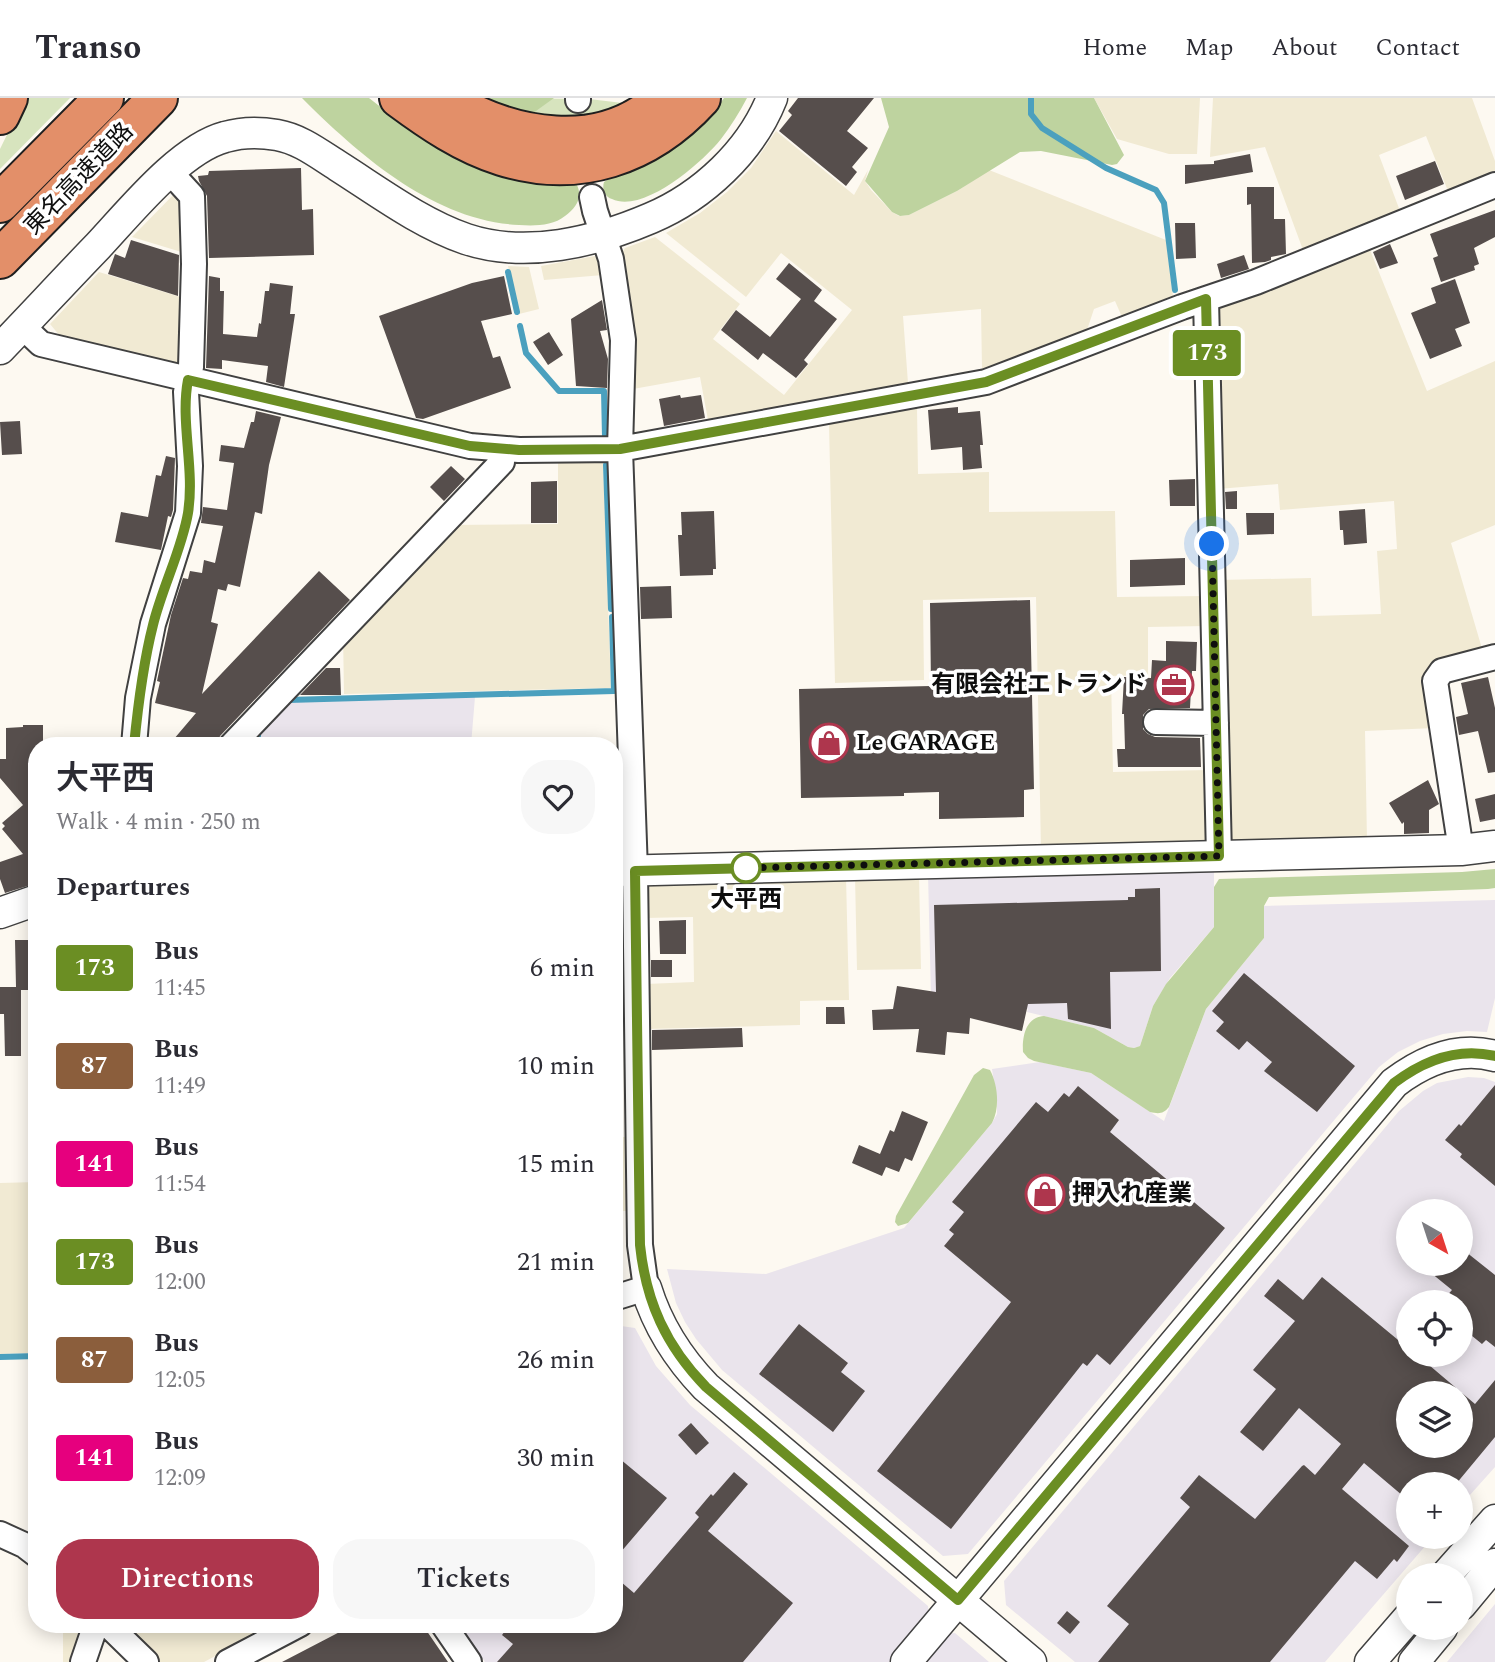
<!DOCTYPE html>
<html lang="en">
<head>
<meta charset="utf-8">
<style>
  body { margin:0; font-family:Spectral,"Noto Sans JP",serif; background:#f7f7f7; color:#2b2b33; height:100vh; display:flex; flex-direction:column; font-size:26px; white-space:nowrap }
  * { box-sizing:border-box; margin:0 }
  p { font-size:23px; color:#7c7c81 }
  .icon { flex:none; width:38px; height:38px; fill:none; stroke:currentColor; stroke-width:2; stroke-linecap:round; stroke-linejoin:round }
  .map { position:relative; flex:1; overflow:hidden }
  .drawer { position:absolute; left:28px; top:639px; width:595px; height:896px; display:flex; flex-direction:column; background:#fff; border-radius:28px; box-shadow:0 4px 18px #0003 }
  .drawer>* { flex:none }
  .badge { padding:0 14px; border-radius:5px; font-size:24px; line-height:46px }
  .needle { width:46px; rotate:141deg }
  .controls { position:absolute; left:1396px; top:1101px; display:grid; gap:14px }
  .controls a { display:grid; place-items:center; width:77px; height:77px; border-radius:50%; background:#fff; box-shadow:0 4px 18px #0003; font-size:35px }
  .you { position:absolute; width:35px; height:35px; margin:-18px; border:5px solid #fff; border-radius:50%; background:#1a73e8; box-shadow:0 0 0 10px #1a73e833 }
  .map>.badge { position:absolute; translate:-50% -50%; box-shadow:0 0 0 4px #fff }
  h2 { padding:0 28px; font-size:26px; line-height:63px }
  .round { display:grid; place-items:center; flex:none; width:74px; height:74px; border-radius:28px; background:#f7f7f7 }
  .overview { display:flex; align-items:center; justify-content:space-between; height:119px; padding:0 28px }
  h1 { font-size:33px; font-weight:600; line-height:52px }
  .primary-button { display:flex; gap:14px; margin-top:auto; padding:14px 28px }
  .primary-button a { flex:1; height:80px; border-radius:28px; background:#ae364d; color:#fff; font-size:28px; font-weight:600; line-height:80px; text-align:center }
  .primary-button a+a { background:#f7f7f7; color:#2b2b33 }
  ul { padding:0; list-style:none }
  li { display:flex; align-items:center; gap:21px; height:98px; padding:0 28px }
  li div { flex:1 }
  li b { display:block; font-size:26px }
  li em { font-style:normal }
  li .badge { min-width:77px; font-weight:700; text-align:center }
  header { display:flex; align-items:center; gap:42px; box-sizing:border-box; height:98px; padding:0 35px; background:#fff; border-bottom:2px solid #e1e1e2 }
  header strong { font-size:33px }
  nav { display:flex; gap:38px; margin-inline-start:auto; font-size:24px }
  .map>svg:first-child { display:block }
  .industrial { fill:#eae4ec; fill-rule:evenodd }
  .farmland { fill:#f1ead3 }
  .green { fill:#d7e4be }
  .forest { fill:#bed39f }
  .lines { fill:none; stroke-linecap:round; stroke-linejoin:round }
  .stream { stroke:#4ba0be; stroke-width:6 }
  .building { fill:#564e4c; fill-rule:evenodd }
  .minor-casing { stroke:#414141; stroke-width:28 }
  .tertiary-casing { stroke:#414141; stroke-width:33 }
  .motorway-casing { stroke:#1f1f1f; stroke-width:42 }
  .minor { stroke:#fff; stroke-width:24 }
  .tertiary { stroke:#fff; stroke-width:30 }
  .motorway { stroke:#e38f69; stroke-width:38 }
  .line-casing { stroke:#fff; stroke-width:16 }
  .line { stroke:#6b8e23; stroke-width:10 }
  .walk { stroke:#0e0e0e; stroke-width:7; stroke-dasharray:0 12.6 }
  .stop-dot { fill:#fff; stroke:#6b8e23; stroke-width:3.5 }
  .labels { text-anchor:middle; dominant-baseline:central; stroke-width:7; stroke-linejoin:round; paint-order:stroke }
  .street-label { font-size:24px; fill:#0e0e0e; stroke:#fff }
  .poi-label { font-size:24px; font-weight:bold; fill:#0e0e0e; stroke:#fff; text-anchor:start }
  .stop-label { font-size:24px; font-weight:bold; fill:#0e0e0e; stroke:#fff }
</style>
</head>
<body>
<header>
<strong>Transo</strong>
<nav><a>Home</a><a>Map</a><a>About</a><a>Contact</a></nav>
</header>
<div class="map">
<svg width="1495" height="1564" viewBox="0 0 1495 1564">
  <rect width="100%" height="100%" fill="#fdf9f1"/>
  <!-- industrial -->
  <path class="industrial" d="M475 599 471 647H261V635L291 603Z
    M1214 769V829L1170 880 1153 908 1140 948 1134 950 1128 949 1094 930 1027 914 1028 911 966 897 931 898 928 776Z
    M1495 802V900L1487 934 1467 933 1443 936 1420 943 1398 954 1379 969 968 1456 943 1458 722 1272 696 1241 685 1224 676 1205 667 1171 766 1176 904 1130 992 1025 997 1016V1005L992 971 1040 964 1091 975 1164 1023 1206 911 1264 840V808Z
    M1468 979 1484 980 1495 984V1369L1461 1407V1386H1409V1438L1433 1439 1325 1564H1075L1006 1507 1004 1483 1399 1013 1423 993 1437 985ZM1409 1113H1461V1166H1409ZM1409 1204H1461V1256H1409ZM1409 1295H1461V1348H1409Z
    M614 1227 635 1230 656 1268 690 1307 928 1508 929 1517 889 1564H485L459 1526H614Z
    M1495 1506V1564H1447Z
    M955 1535 989 1564H922L946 1536Z"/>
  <!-- farmland -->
  <path class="farmland" d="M1094 0H1200L1197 56H1169L1117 41Z
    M1213 0H1472L1495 63V73L1448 93 1426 38 1379 57 1400 113 1303 152 1265 49 1210 59Z
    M776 33 854 97 868 72 865 83 871 92 892 114 899 118 909 117 957 93 989 72 1166 142 1173 199 1122 219 1115 203 1094 211 1087 232 982 271 981 211 903 218 908 285 708 322 700 279 633 291V221L621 156 625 150 655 139 740 206 713 241 784 297 852 212 781 155 746 199 666 135 700 115 727 94 751 70Z
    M178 92 186 101 188 156 132 139Z
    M1370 152 1427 293 1495 263V427L1451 445 1483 554 1429 568 1426 573 1435 630 1365 633 1367 743 1231 746 1227 742 1220 482 1311 480 1312 518 1381 516 1377 453 1397 451 1394 403 1280 412 1278 386 1218 391 1214 217 1219 210 1260 196Z
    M595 158 600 162 603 177 544 182 541 168Z
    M508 168 529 169 539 211 519 216Z
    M99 174 187 201 185 268 60 238 50 226Z
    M917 309 918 376 989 374V414L1115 413 1117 499 1205 498 1206 528 1148 529V577L1111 578 1113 674 1209 672 1211 742 1206 747 1041 752 1036 499 923 502 924 582 835 585 829 326Z
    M558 364H603L611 590 344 596 343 535 447 427 558 426Z
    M919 777 921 871 857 872 855 778Z
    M846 779 849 902 800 903V927L647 931 646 886 694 884 693 819 645 820 644 789 649 784Z
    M614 1039H629L630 1113H614Z
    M37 1084V1255L0 1256V1085Z
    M63 1526H86L73 1564H63Z
    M116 1526H276L204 1564H155Z"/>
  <!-- green -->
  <path class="green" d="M25 0H70L0 71V51Z
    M474 0 589 1 631 6 562 25Z"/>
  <!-- forest -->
  <path class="forest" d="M302 0H369L405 28 462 62 493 76 527 84 577 87C583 100 576 110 565 118 553 128 534 128 519 127 434 123 359 57 302 0Z
    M488 0H554L529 18Z
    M724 0H747C739 15 731 28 721 41 702 65 643 116 612 101 604 98 602 91 604 84 613 77 624 77 634 72 671 55 701 33 724 0Z
    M881 0H1094L1124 57 1117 66 1112 67 1041 53 1020 54 957 93 909 117 900 118 892 114 865 83 889 29Z
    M1495 771V790L1488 791 1269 799 1264 808V840L1206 911 1169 1009C1163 1016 1159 1016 1150 1014L1091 975 1034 963 1028 960 1023 954C1022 938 1026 919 1044 918L1094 930 1128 949 1134 950 1140 948 1153 908 1166 886 1214 829V789L1219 781 1462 774Z
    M983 970 990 972C998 987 1000 1010 992 1025L908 1125 898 1128 895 1124 896 1118 974 977Z"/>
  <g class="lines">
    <!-- stream -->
    <path class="stream" d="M1031 0V16L1042 30 1106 70 1156 92 1164 105 1175 192
      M508 174 517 214
      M520 228 526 255 559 293H604L605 339
      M606 367 611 511
      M288 602 614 593 612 519
      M258 648V632
      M0 1259 37 1258"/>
  </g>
  <!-- building -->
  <path class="building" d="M798 0H874L847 33 868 50 852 69 857 74 846 88 779 33 792 17 788 13Z
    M1250 56 1253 74 1185 86V67L1214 66V63Z
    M1435 63 1444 86 1405 102 1396 78Z
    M301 70 302 112 313 111 314 157 209 160 207 98 199 83 198 78 208 77 209 73Z
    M1247 89H1274V121H1285L1286 156 1271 159V162L1265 164 1252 165 1251 106 1247 107Z
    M1495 112V139L1474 150 1479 166 1474 168 1475 172 1441 184 1433 160 1438 158 1430 136Z
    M1175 125H1195L1196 160 1176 161Z
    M131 142 179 157 178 198 108 176 115 156 125 160Z
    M1390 146 1398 165 1380 171 1373 154Z
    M1244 157 1249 171 1221 180 1217 166Z
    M789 165 822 192 814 203 837 221 804 262 808 266 796 280 763 255 758 262 721 232 736 212 770 239 801 201 776 181Z
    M209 178 220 180V193H224L223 236 257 239 259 225 261 226 265 193H269L270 185 293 188 290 216H295L284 289 266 284 268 268 222 262V271L206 270Z
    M504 178 512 216 481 223 493 260 500 258 511 290 423 321 416 320 379 218 472 185Z
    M1455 181 1470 225 1455 231 1462 248 1430 261 1411 215 1436 205 1431 190Z
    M602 202 607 232 600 233 608 261 607 290 576 288 571 221Z
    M549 234 563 257 548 267 533 244Z
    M680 297 681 300 701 297 705 320 664 328 659 301Z
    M958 309V315L980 313 983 347H980L982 370 963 372 962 349 931 352 928 312Z
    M256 313 281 319 269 367 262 416 255 414 240 489 228 486 226 493 218 491 211 524 218 526 202 596 319 473 350 502 220 638 217 648H168L196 615 155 605 160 584 157 583 171 517 183 480 188 481 190 473 202 475 204 462 215 465 223 428 201 425 203 409 227 412 234 365 219 363 221 347 244 350 251 324H254Z
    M20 323 22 356 2 357 0 324Z
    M166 358 175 360 173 412 171 419 168 418 161 452 115 444 121 414 148 419 156 377 161 378Z
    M451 368 465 381 444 403 430 389Z
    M1195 381V408H1170L1169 382Z
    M557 383V425H531V384Z
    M1237 393V411H1226L1225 394Z
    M1365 411 1367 445 1344 447 1343 432H1340L1339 413Z
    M714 413 716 471H713V477L680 478 678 437H682L681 414Z
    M1246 415H1274V436L1247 437Z
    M1185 460V487L1130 489V462Z
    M671 488 672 520 641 521 640 489Z
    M1030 502 1034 691 1024 692V719L939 721V694L904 695V698L801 700 799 591 931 588 930 505Z
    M1166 543 1197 544 1196 573H1192L1190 610 1149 611 1143 617V631L1148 636 1155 639 1200 640 1201 669H1118L1117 651H1125L1124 616H1122L1124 579 1151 580 1152 562 1166 563Z
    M326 570H340L341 597H300Z
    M1488 579 1495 610V674L1488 675 1478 633 1459 637 1456 619 1468 616 1461 585Z
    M23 627H43V648H37V785L5 795 0 781V764L23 756 2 731 5 728 2 725 23 707 0 680V661H6V630L23 629Z
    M1428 682 1439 706 1429 712V735L1404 736V724L1402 726 1389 705Z
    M1495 696V721L1480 724 1475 701Z
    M1160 790 1161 873 1110 874 1111 931 1068 921 1067 905 1028 906 1022 933 970 920 969 936 947 934 945 957 916 954 919 931 873 932 872 912 893 911 897 888 936 894 934 807 1128 802V799H1135V791Z
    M686 822V856H660L659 823Z
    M15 842H37V892H21V958H5L4 916H0V889H16Z
    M651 862H672V879H651Z
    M1244 875 1355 968 1317 1014 1264 973 1272 964 1247 943 1239 952 1216 933 1224 924 1212 913Z
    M826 909H844L845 926H826Z
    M742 930 743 949 652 952V932Z
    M1495 987V1088L1460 1059 1462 1056 1445 1042 1459 1026 1461 1028Z
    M1078 988 1119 1022 1110 1034 1225 1130 1110 1267 1097 1256 1087 1268 1083 1265 951 1431 877 1373 1011 1204 944 1148 954 1136 949 1132 964 1114 952 1104 1036 1004 1048 1014 1064 995 1069 999Z
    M902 1013 928 1024 912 1063 905 1060 899 1074 886 1069 882 1078 852 1065 859 1047 880 1056 890 1032 894 1034Z
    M1461 1150 1495 1177V1249L1486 1242 1482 1246 1461 1229V1204H1441L1452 1192 1420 1166H1461Z
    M1322 1179 1409 1251V1256H1416L1475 1306 1495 1282V1339L1456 1386H1409V1403L1364 1365 1342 1391 1409 1448 1397 1464 1394 1461 1377 1481 1355 1463 1270 1564H1098L1129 1526 1107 1508 1190 1409 1180 1400 1199 1377 1255 1421 1302 1368 1304 1367 1315 1377 1341 1346 1299 1310 1263 1353 1240 1334 1276 1291 1253 1272 1295 1223 1264 1198 1278 1181 1303 1202ZM1409 1295H1461V1348H1409Z
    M799 1226 848 1265 841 1274 865 1293 833 1334 759 1276Z
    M691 1325 709 1345 696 1357 678 1337Z
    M614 1356 667 1400 614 1462Z
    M734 1374 748 1386 708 1433 793 1505 743 1564H497L513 1546 502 1537 510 1526H614V1478L634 1495 699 1419 695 1415 711 1396 713 1398Z
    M1067 1513 1080 1524 1070 1536 1057 1525Z
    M355 1526H422L448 1564H282Z"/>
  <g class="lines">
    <defs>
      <path id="minor" d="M578 0V2
        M592 99 595 113 611 161 623 242 620 351 635 773 640 1147 646 1190 614 1200
        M1206 201 1219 758
        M22 228 41 246 470 348 519 352 620 351 986 284 1182 209 1256 184 1495 87
        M1156 624 1216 625
        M134 648 138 600 153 526 188 415 190 368 186 294 191 269 194 166 192 98 170 74
        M231 648 502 364V352
        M1461 752 1435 583 1442 573 1495 559
        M0 1436 24 1447 37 1457
        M107 1526 146 1564
        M443 1526 469 1564
        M83 1564 96 1526
        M228 1564 300 1526"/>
      <path id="tertiary" d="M0 251C33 217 65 182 98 148 130 114 180 51 225 39 242 34 260 34 277 37 300 41 319 56 338 68 379 94 420 125 466 141 526 161 595 144 651 120 703 98 751 53 772 0
        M614 773 1461 752 1495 748
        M0 815 37 802
        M646 1190C658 1229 678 1260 706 1289L1031 1564
        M1446 1477 1495 1422
        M1461 1507 1495 1466
        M906 1564 1394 985C1423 963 1458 948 1495 958
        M1370 1564 1409 1519
        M1414 1564 1442 1530"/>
      <path id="motorway" d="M399 0C430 23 465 47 502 58 578 82 648 58 701 0
        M444 0C510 41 602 59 663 0
        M0 17 8 0
        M0 105 104 0
        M0 161 158 0"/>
    </defs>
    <!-- minor casing -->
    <use href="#minor" class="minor-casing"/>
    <!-- tertiary casing -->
    <use href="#tertiary" class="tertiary-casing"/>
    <!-- motorway casing -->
    <use href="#motorway" class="motorway-casing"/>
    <!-- minor -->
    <use href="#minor" class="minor"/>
    <!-- tertiary -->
    <use href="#tertiary" class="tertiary"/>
    <!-- motorway -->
    <use href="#motorway" class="motorway"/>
  </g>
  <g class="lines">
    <defs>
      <path id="line" d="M134 648C138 607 143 566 153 527 162 490 182 451 188 415 195 371 180 324 188 282L470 348 519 352 620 351 986 284 1206 201 1219 758 635 773 640 1147C646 1204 666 1248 706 1289L958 1502 1394 985C1423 963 1458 949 1495 958"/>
    </defs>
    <!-- line casing -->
    <use href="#line" class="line-casing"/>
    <!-- line -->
    <use href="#line" class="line"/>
    <!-- walk -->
    <path class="walk" d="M746 770H742L1219 758 1212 446"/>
  </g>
  <!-- icons -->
  <defs>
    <symbol id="office-ring" viewBox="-11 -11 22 22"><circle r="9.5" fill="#fff" stroke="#ae364d" stroke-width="1.5"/><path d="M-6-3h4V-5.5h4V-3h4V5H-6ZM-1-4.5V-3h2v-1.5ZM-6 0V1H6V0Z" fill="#ae364d"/></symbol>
    <symbol id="shop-ring" viewBox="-11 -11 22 22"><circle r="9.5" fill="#fff" stroke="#ae364d" stroke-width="1.5"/><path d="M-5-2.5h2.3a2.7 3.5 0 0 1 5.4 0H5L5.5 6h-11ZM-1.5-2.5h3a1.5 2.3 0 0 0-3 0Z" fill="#ae364d"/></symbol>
  </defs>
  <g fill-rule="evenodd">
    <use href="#office-ring" x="1152" y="565" width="44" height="44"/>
    <use href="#shop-ring" x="807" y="623" width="44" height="44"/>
    <use href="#shop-ring" x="1023" y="1074" width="44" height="44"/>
  </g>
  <!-- markers -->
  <circle class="stop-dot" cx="746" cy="770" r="14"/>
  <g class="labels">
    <!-- street labels -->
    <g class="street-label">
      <text transform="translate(79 81) rotate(-46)">東名高速道路</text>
    </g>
    <!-- poi labels -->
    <g class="poi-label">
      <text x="1147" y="587" text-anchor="end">有限会社エトランド</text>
      <text x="856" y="645">Le GARAGE</text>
      <text x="1072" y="1096">押入れ産業</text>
    </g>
    <!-- stop labels -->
    <g class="stop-label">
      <text x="746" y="802">大平西</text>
    </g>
  </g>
</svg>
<div class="controls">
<a><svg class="needle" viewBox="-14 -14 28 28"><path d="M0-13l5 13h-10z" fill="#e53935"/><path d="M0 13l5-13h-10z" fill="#7c7c81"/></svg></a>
<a><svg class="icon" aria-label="locate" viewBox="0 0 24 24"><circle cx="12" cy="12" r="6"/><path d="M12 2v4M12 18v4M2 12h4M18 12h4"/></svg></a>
<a><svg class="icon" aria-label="layers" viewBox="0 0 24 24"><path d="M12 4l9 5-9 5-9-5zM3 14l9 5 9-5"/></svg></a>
<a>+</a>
<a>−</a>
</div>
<div class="you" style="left:1212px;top:446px"></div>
<b class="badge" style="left:1207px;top:255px;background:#6b8e23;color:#fff">173</b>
<section class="drawer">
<div class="overview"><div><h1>大平西</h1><p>Walk · 4 min · 250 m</p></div><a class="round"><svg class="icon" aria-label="heart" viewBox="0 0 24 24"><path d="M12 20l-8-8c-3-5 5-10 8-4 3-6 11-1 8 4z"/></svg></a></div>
<h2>Departures</h2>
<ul>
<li><span class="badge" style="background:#6b8e23;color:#fff">173</span><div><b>Bus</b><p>11:45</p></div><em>6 min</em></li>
<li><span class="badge" style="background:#8b5e3c;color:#fff">87</span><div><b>Bus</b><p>11:49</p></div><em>10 min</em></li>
<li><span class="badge" style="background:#e6007e;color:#fff">141</span><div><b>Bus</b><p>11:54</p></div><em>15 min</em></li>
<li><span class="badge" style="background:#6b8e23;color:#fff">173</span><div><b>Bus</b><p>12:00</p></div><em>21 min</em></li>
<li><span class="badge" style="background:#8b5e3c;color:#fff">87</span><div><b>Bus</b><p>12:05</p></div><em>26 min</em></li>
<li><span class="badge" style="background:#e6007e;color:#fff">141</span><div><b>Bus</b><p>12:09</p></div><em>30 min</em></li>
</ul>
<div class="primary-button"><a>Directions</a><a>Tickets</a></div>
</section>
</div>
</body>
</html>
